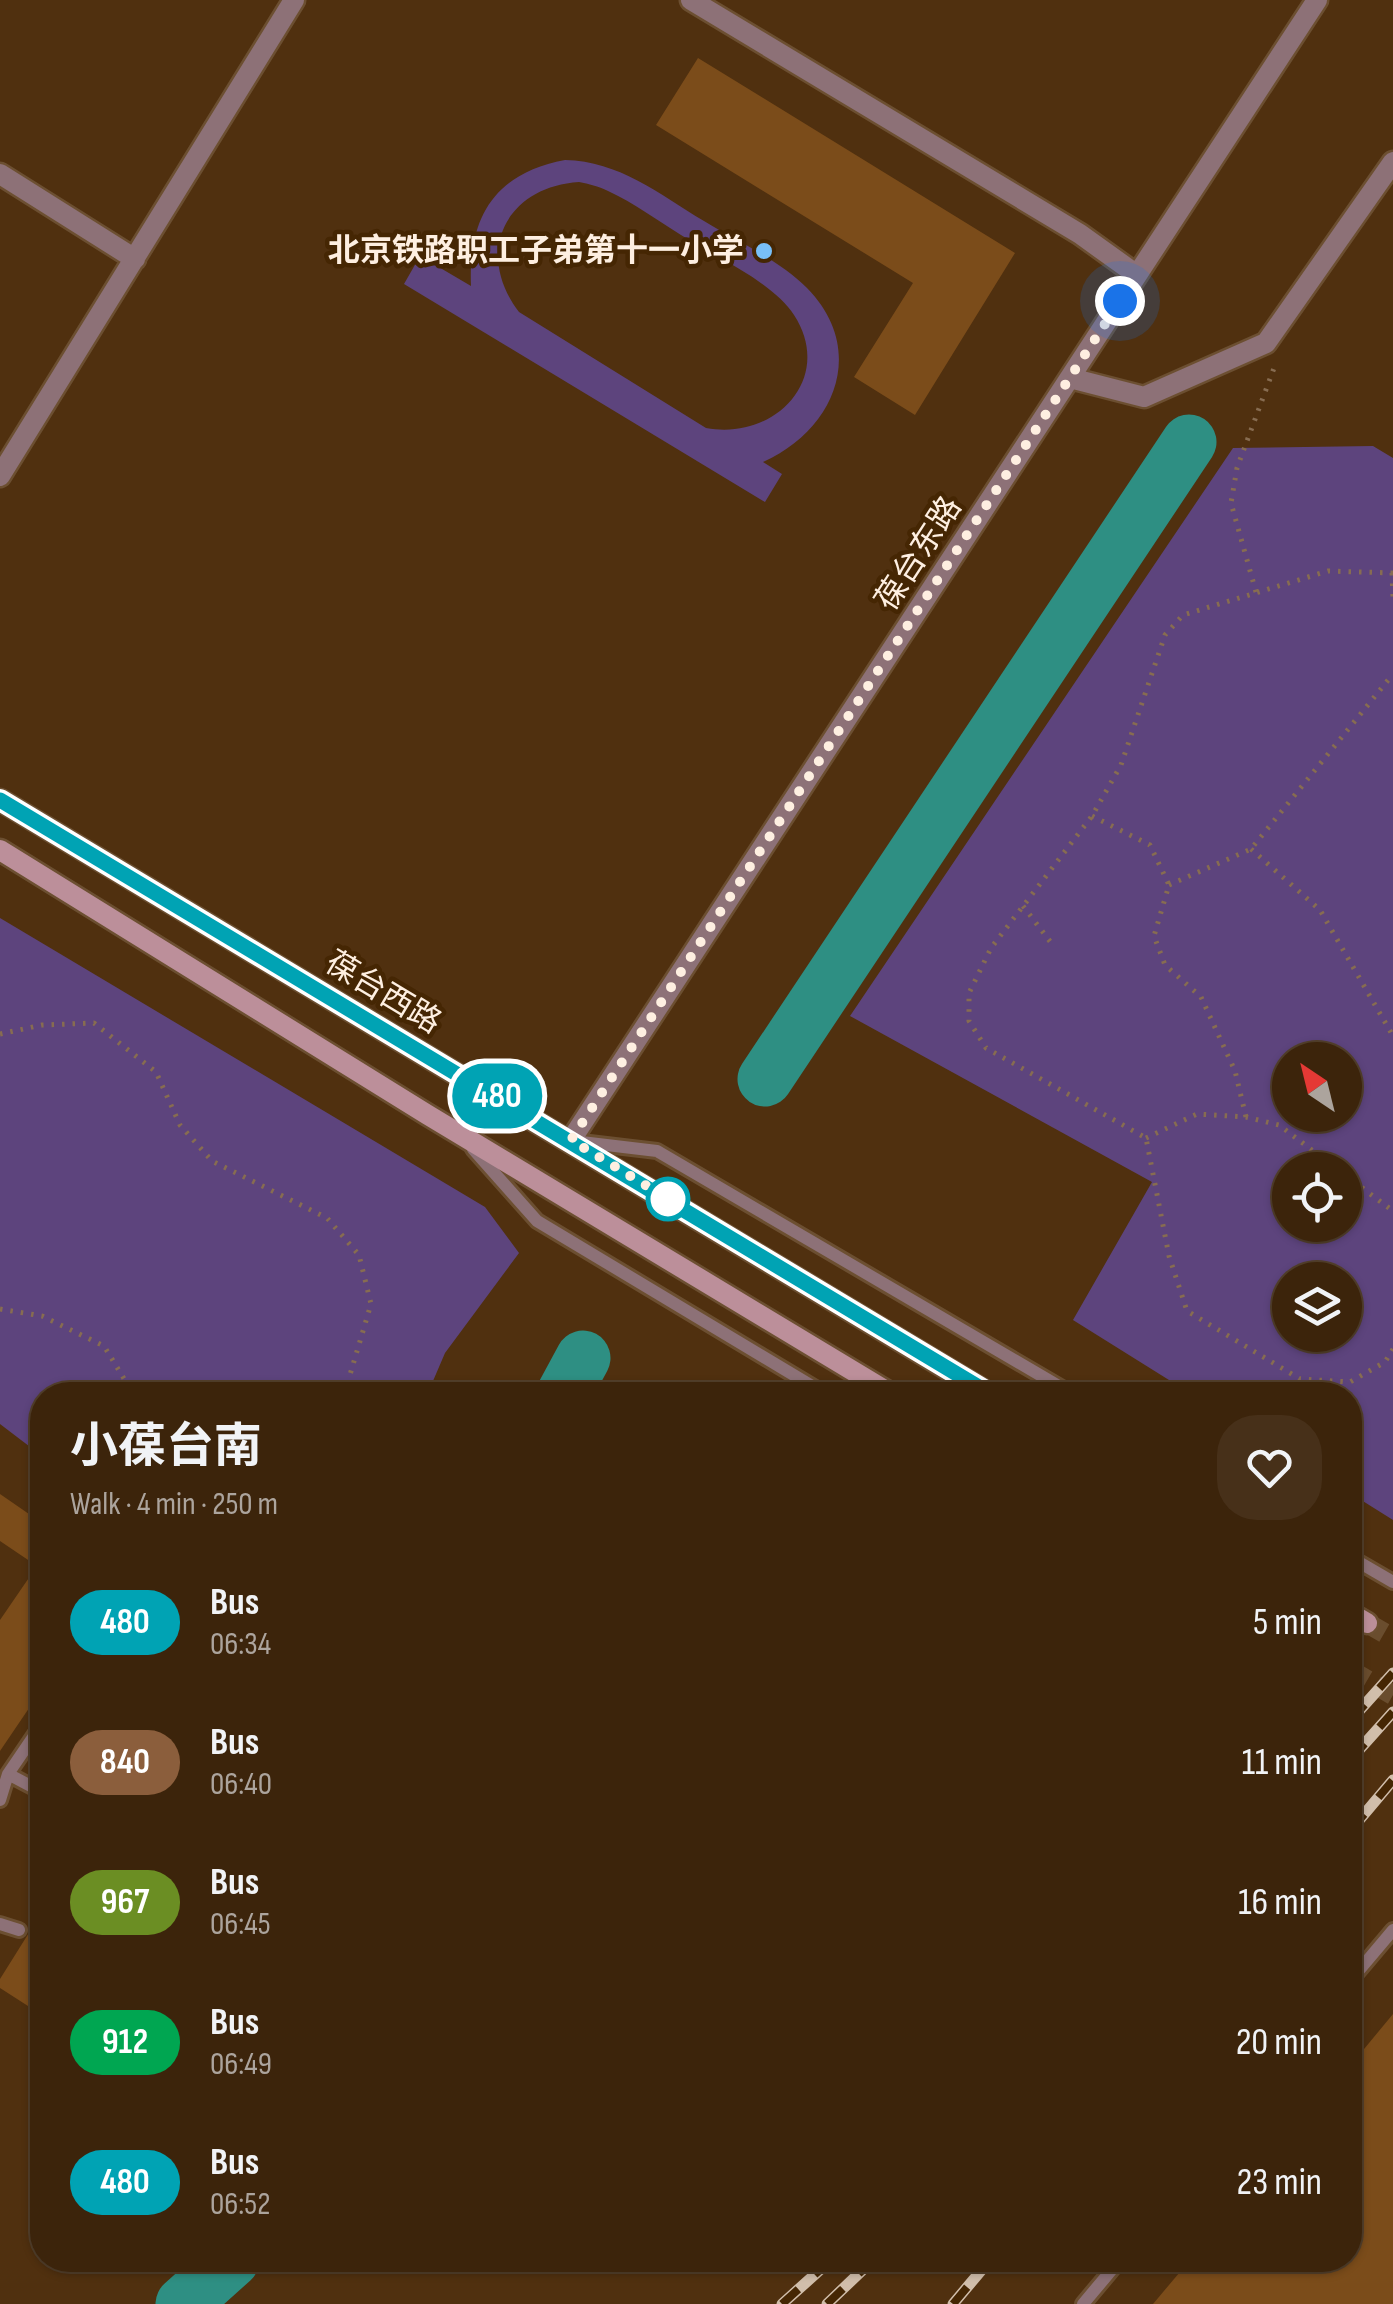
<!DOCTYPE html>
<html lang="en">
<head>
<meta charset="utf-8">
<style>
  body { margin:0; font-family:"Sofia Sans Condensed","Noto Sans SC",sans-serif; background:#473019; color:#f1f3f6; height:100vh; display:flex; flex-direction:column; font-size:38px; white-space:nowrap }
  * { box-sizing:border-box; margin:0 }
  p { font-size:32px; color:#aca49d }
  .icon { flex:none; width:55px; height:55px; fill:none; stroke:currentColor; stroke-width:2; stroke-linecap:round; stroke-linejoin:round }
  .map { position:relative; flex:1; overflow:hidden }
  .sheet { position:absolute; left:30px; top:1382px; width:1332px; height:890px; display:flex; flex-direction:column; background:#3c240b; border-radius:40px; box-shadow:0 2px 8px #0004,0 0 0 2px #55412c }
  .sheet>* { flex:none }
  .badge { padding:0 20px; border-radius:32px; font-size:35px; line-height:65px }
  .needle { width:65px; rotate:325deg }
  .tools { position:absolute; left:1272px; top:1042px; display:grid; gap:20px }
  .tools a { display:grid; place-items:center; width:90px; height:90px; border-radius:50%; background:#3c240b; box-shadow:0 2px 8px #0004,0 0 0 2px #55412c; font-size:50px }
  .you { position:absolute; width:50px; height:50px; margin:-25px; border:8px solid #fff; border-radius:50%; background:#1a73e8; box-shadow:0 0 0 15px #1a73e833 }
  .map>.badge { position:absolute; translate:-50% -50%; box-shadow:0 0 0 5px #fff }
  .round { display:grid; place-items:center; flex:none; width:105px; height:105px; border-radius:40px; background:#473019 }
  .summary { display:flex; align-items:center; justify-content:space-between; height:170px; padding:0 40px }
  h1 { font-size:48px; font-weight:700; line-height:75px }
  ul { padding:0; list-style:none }
  li { display:flex; align-items:center; gap:30px; height:140px; padding:0 40px }
  li div { flex:1 }
  li b { display:block; font-size:38px }
  li em { font-style:normal }
  li .badge { min-width:110px; font-weight:700; text-align:center }
  .map>svg:first-child { display:block }
  .green { fill:#5d447d; fill-rule:evenodd }
  .lines { fill:none; stroke-linecap:round; stroke-linejoin:round }
  .river { stroke:#2e8f83; stroke-width:55 }
  .building { fill:#7b4c1a }
  .secondary-tunnel { stroke:#6a4d2e; stroke-width:20; stroke-dasharray:20 10; stroke-linecap:butt }
  .lane-casing { stroke:#6c4f31; stroke-width:18 }
  .street-casing { stroke:#6c4f31; stroke-width:25 }
  .secondary-casing { stroke:#6c4f31; stroke-width:25 }
  .path { stroke:#876c51; stroke-width:5; stroke-dasharray:2.5 8; stroke-linecap:butt }
  .lane { stroke:#8d7177; stroke-width:12 }
  .street { stroke:#8d7177; stroke-width:20 }
  .secondary { stroke:#bc8f9a; stroke-width:20 }
  .rail-casing { stroke:#d1beab; stroke-width:11 }
  .rail { stroke:#452603; stroke-width:8; stroke-dasharray:22; stroke-linecap:butt }
  .line-casing { stroke:#fff; stroke-width:22 }
  .line { stroke:#00a3b4; stroke-width:15 }
  .walk { stroke:#feefe1; stroke-width:10; stroke-dasharray:0 18 }
  .poi-dot { fill:#78bff7; stroke:#452603; stroke-width:4 }
  .stop-dot { fill:#fff; stroke:#00a3b4; stroke-width:5 }
  .labels { text-anchor:middle; dominant-baseline:central; stroke-width:9; stroke-linejoin:round; paint-order:stroke }
  .poi-label { font-size:32px; font-weight:bold; fill:#feefe1; stroke:#452603; text-anchor:end }
  .street-label { font-size:32px; fill:#feefe1; stroke:#452603 }
</style>
</head>
<body>
<div class="map">
<svg width="1393" height="2304" viewBox="0 0 1393 2304">
  <rect width="100%" height="100%" fill="#50300f"/>
  <!-- green -->
  <path class="green" d="M565 160C619 161 659 194 704 221 737 241 779 260 807 288 868 350 835 430 763 462L782 474 765 502 404 284 420 256 471 286C468 217 495 173 565 160ZM579 182C589 184 598 186 608 191 634 203 657 220 681 235 714 256 773 282 794 315 835 378 775 441 706 428L519 312C474 253 505 187 579 182Z
    M1373 446 1393 458V1520L1350 1493V1395H1193L1073 1320 1152 1182 850 1016 1233 448ZM1345 1060V1115H1290V1060ZM1345 1170V1225H1290V1170ZM1290 1280H1345V1335H1290Z
    M0 918 485 1207 519 1253 445 1353 427 1395H42V1456L0 1424Z"/>
  <g class="lines">
    <!-- river -->
    <path class="river" d="M765 1079 1189 442
      M563 1395 583 1358
      M183 2304 232 2260"/>
  </g>
  <!-- building -->
  <path class="building" d="M698 58 1015 253 915 415 854 377 913 283 656 125Z
    M0 1494 42 1523V1689L0 1751V1620L37 1566 0 1541Z
    M42 1912V2015L0 1988V1979Z
    M1393 2014V2304H1153L1190 2260H1350V2066Z"/>
  <g class="lines">
    <!-- secondary-tunnel -->
    <path class="secondary-tunnel" d="M1367 1623 1393 1638
      M1350 1670 1393 1695"/>
    <defs>
      <path id="lane" d="M573 1141 657 1151 1074 1395
        M473 1149 537 1221 827 1395
        M1350 1557 1393 1582
        M8 1774 42 1792
        M0 1800 8 1774 42 1724
        M0 1924 19 1930
        M1350 1981 1393 1930
        M1083 2304 1120 2260"/>
      <path id="street" d="M691 0 1080 234 1137 275
        M0 174 135 259
        M1070 378 1144 397 1266 343 1393 162
        M0 476 294 0
        M571 1140 1317 0"/>
      <path id="secondary" d="M0 800 991 1395
        M0 850 428 1115 893 1395
        M1350 1613 1367 1623"/>
    </defs>
    <!-- lane casing -->
    <use href="#lane" class="lane-casing"/>
    <!-- street casing -->
    <use href="#street" class="street-casing"/>
    <!-- secondary casing -->
    <use href="#secondary" class="secondary-casing"/>
    <!-- path -->
    <path class="path" d="M1392 573 1393 598
      M1393 573 1328 571 1183 615 1165 635 1121 765 1092 816 991 948 969 993V1021L986 1048 1146 1138 1169 1256 1187 1311 1300 1379 1350 1382 1385 1362 1393 1349
      M1256 592 1231 503 1237 468 1274 368
      M1092 816 1150 845 1169 885 1154 936 1165 965 1201 997 1235 1071 1246 1117
      M1251 849 1320 910 1393 1036
      M1169 885 1251 849 1393 674
      M1023 906 1052 944
      M0 1034 42 1025 94 1023 156 1072 180 1125 212 1161 327 1218 359 1255 371 1304 344 1395
      M1146 1138 1197 1114 1246 1117 1279 1125 1338 1170
      M1345 1175 1393 1211
      M0 1309 42 1316 104 1346 134 1395"/>
    <!-- lane -->
    <use href="#lane" class="lane"/>
    <!-- street -->
    <use href="#street" class="street"/>
    <!-- secondary -->
    <use href="#secondary" class="secondary"/>
    <defs>
      <path id="rail" d="M1350 1721 1393 1673
        M1350 1760 1393 1712
        M1350 1831 1393 1780
        M782 2304 831 2260
        M827 2304 873 2260
        M953 2304 990 2260"/>
    </defs>
    <!-- rail casing -->
    <use href="#rail" class="rail-casing"/>
    <!-- rail -->
    <use href="#rail" class="rail"/>
  </g>
  <g class="lines">
    <defs>
      <path id="line" d="M0 800 992 1395"/>
    </defs>
    <!-- line casing -->
    <use href="#line" class="line-casing"/>
    <!-- line -->
    <use href="#line" class="line"/>
    <!-- walk -->
    <path class="walk" d="M668 1199 680 1206 571 1140 1120 301"/>
  </g>
  <!-- markers -->
  <circle class="poi-dot" cx="764" cy="251" r="10"/>
  <circle class="stop-dot" cx="668" cy="1199" r="20"/>
  <g class="labels">
    <!-- poi labels -->
    <g class="poi-label">
      <text x="744" y="251">北京铁路职工子弟第十一小学</text>
    </g>
    <!-- street labels -->
    <g class="street-label">
      <text transform="translate(919 554) rotate(-57)">葆台东路</text>
      <text transform="translate(383 993) rotate(31)">葆台西路</text>
    </g>
  </g>
</svg>
<div class="tools">
<a><svg class="needle" viewBox="-14 -14 28 28"><path d="M0-13l5 13h-10z" fill="#e53935"/><path d="M0 13l5-13h-10z" fill="#aca49d"/></svg></a>
<a><svg class="icon" aria-label="locate" viewBox="0 0 24 24"><circle cx="12" cy="12" r="6"/><path d="M12 2v4M12 18v4M2 12h4M18 12h4"/></svg></a>
<a><svg class="icon" aria-label="layers" viewBox="0 0 24 24"><path d="M12 4l9 5-9 5-9-5zM3 14l9 5 9-5"/></svg></a>
</div>
<div class="you" style="left:1120px;top:301px"></div>
<b class="badge" style="left:497px;top:1096px;background:#00a3b4;color:#fff">480</b>
<section class="sheet">
<div class="summary"><div><h1>小葆台南</h1><p>Walk · 4 min · 250 m</p></div><a class="round"><svg class="icon" aria-label="heart" viewBox="0 0 24 24"><path d="M12 20l-8-8c-3-5 5-10 8-4 3-6 11-1 8 4z"/></svg></a></div>
<ul>
<li><span class="badge" style="background:#00a3b4;color:#fff">480</span><div><b>Bus</b><p>06:34</p></div><em>5 min</em></li>
<li><span class="badge" style="background:#8b5e3c;color:#fff">840</span><div><b>Bus</b><p>06:40</p></div><em>11 min</em></li>
<li><span class="badge" style="background:#6b8e23;color:#fff">967</span><div><b>Bus</b><p>06:45</p></div><em>16 min</em></li>
<li><span class="badge" style="background:#00a651;color:#fff">912</span><div><b>Bus</b><p>06:49</p></div><em>20 min</em></li>
<li><span class="badge" style="background:#00a3b4;color:#fff">480</span><div><b>Bus</b><p>06:52</p></div><em>23 min</em></li>
</ul>
</section>
</div>
</body>
</html>
